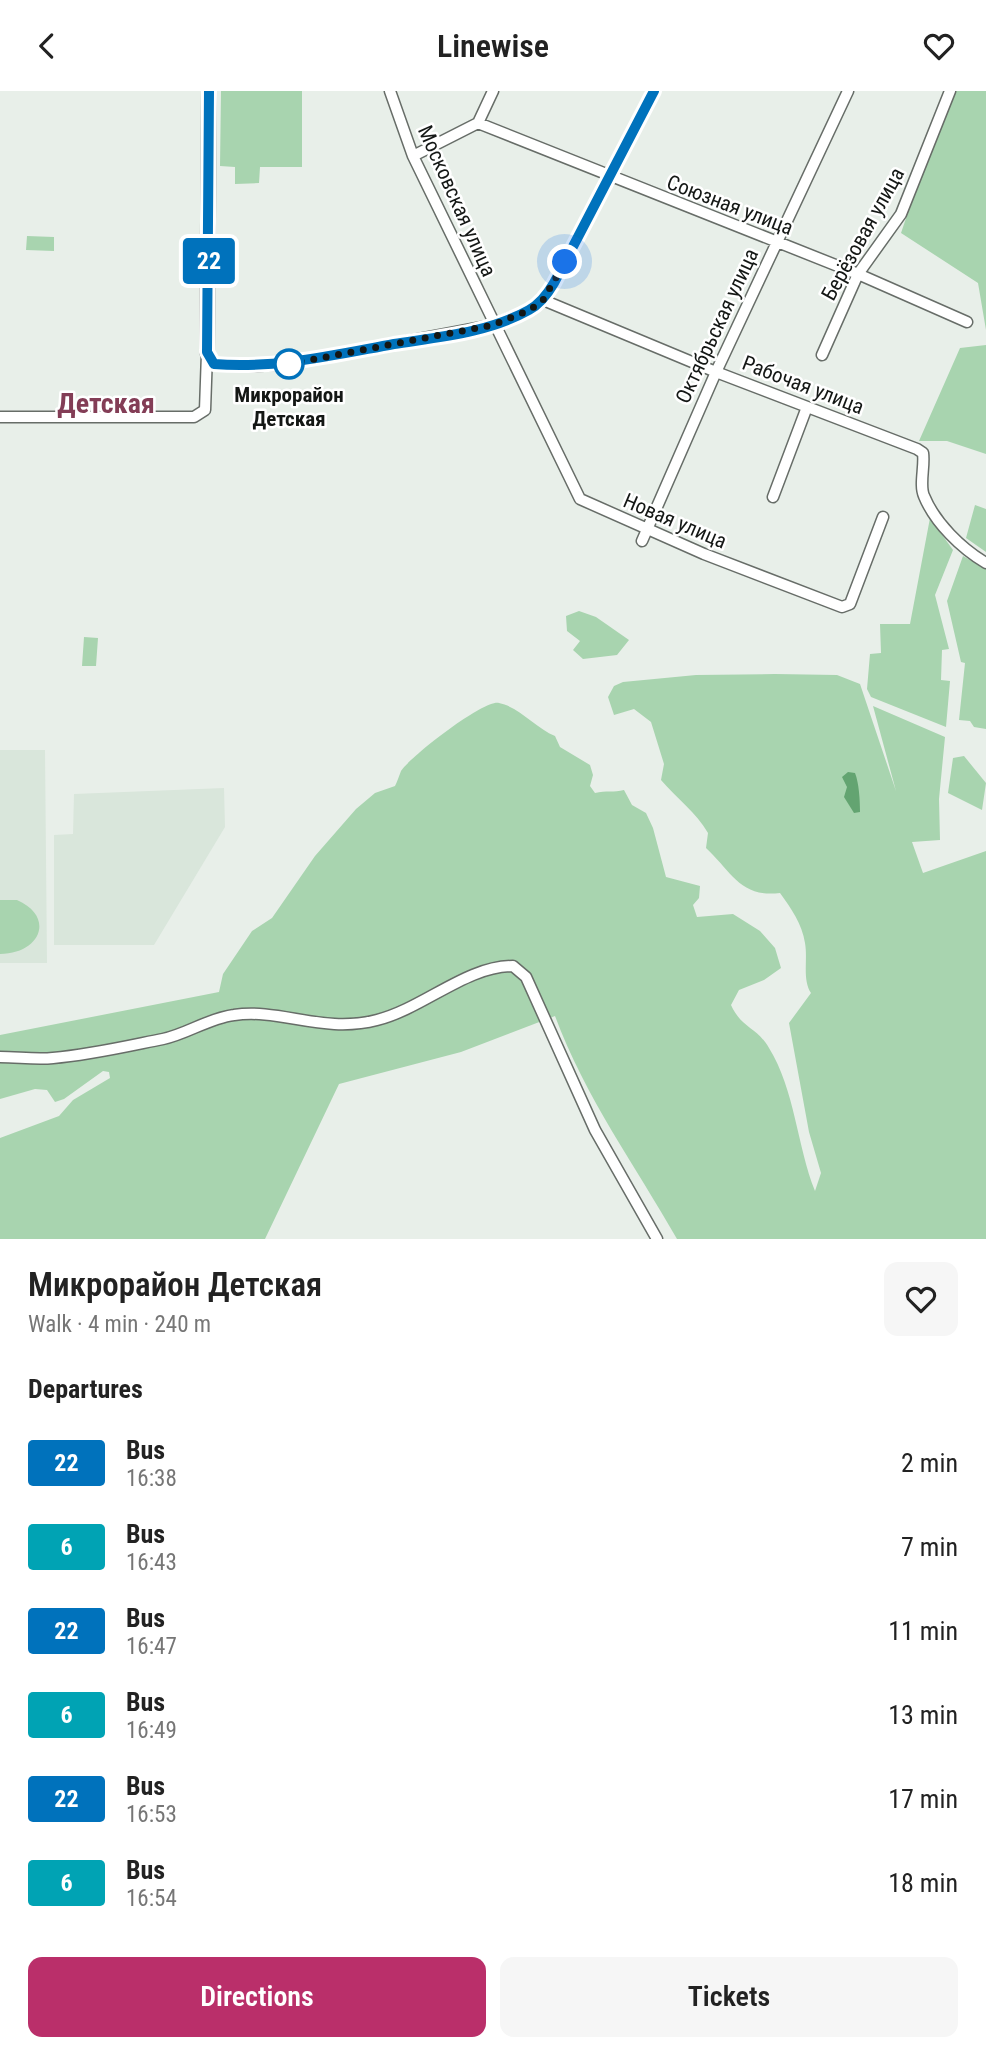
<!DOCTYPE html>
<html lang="en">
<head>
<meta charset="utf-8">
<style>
  body { margin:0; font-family:"Roboto Condensed",sans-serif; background:#f6f6f6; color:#222; height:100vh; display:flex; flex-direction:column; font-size:26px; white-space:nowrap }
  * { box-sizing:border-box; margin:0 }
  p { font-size:23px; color:#767676 }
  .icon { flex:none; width:38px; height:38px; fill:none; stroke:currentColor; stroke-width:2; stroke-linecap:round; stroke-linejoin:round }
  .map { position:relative; height:1148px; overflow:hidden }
  .side { display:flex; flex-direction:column; background:#fff; flex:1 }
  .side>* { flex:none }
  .badge { padding:0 14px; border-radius:5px; font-size:24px; line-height:46px }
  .you { position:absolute; width:35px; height:35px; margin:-18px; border:5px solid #fff; border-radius:50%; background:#1a73e8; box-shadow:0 0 0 10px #1a73e833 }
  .map>.badge { position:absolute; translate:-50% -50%; box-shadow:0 0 0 4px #fff }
  h2 { padding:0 28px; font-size:26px; line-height:63px }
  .round { display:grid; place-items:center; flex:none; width:74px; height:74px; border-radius:14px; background:#f6f6f6 }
  .headline { display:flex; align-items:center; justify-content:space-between; height:119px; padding:0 28px }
  h1 { font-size:33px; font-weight:600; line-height:52px }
  .cta { display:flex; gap:14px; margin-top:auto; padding:14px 28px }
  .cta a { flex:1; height:80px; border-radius:14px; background:#ba2f6a; color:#fff; font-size:28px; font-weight:600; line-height:80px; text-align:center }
  .cta a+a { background:#f6f6f6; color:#222 }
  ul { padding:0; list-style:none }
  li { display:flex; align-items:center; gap:21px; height:84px; padding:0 28px }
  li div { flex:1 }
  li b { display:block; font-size:26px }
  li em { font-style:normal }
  li .badge { min-width:77px; font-weight:700; text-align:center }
  header { display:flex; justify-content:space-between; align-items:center; height:91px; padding:0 28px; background:#fff; font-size:32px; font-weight:600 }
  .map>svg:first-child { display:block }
  .built { fill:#d9e6db }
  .green { fill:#a8d4af }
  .water { fill:#63a471 }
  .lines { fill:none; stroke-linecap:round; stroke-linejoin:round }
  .street-casing { stroke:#676d68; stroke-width:13 }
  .secondary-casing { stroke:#676d68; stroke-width:16 }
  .street { stroke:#fff; stroke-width:10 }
  .secondary { stroke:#fff; stroke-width:12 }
  .line-casing { stroke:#fff; stroke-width:16 }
  .line { stroke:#0072bc; stroke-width:10 }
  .walk { stroke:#141715; stroke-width:7; stroke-dasharray:0 12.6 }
  .stop-dot { fill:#fff; stroke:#0072bc; stroke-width:3.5 }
  .labels { text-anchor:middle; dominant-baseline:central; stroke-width:5; stroke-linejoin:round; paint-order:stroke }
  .street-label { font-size:21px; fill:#141715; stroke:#fff }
  .stop-label { font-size:21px; font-weight:bold; fill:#141715; stroke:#fff }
  .district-label { font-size:28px; font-weight:bold; fill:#833d56; stroke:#fff }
</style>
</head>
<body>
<header><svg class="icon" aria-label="back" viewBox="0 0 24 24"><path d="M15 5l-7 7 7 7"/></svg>Linewise<svg class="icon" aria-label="heart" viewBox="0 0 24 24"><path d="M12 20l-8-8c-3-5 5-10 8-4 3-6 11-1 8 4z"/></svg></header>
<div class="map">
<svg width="986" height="1148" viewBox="0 0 986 1148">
  <rect width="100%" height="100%" fill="#e8efe9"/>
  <!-- built -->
  <path class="built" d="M0 659H45L47 872H0Z
    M224 697 225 736 154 854H54V744L73 743 74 703Z"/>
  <!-- green -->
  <path class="green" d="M221 0H302V76H260L259 92 235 93V76L220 75Z
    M949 0H986V239L978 192 901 142Z
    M27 145 54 146V160L26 159Z
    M986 254V363L947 350H919L960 257Z
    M975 414 986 418V461L966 447Z
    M930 427 953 459 935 504 949 558 942 559 941 589 950 590 946 636 871 606 867 598 870 563 881 562 880 533H910Z
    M963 465 986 478V638L974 636 970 630 959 629 965 572 961 571 947 510Z
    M579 520 596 526 629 549 617 564 583 568 573 559 580 550 567 540 566 525Z
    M84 546 98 547 96 575H82Z
    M775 583 837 584 860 593 896 700 873 615 945 646 939 708 940 749 912 751 923 782 986 760V1148H677C635 1074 585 1006 555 925L461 961 339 993 265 1148H0V1047L59 1025 73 1009 110 987 109 981 103 980 64 1008 55 1011 47 999 35 998 0 1008V944L219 901 223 883 252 840 272 827 315 765 356 718 375 702 395 695C397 691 399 685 401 680 410 666 484 608 499 612 519 616 536 637 555 645L560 656 590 674 593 684 590 695 595 702C606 699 614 702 624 699L632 714 646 722 653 737 666 786 700 795 699 807 693 814 697 826 733 823 760 840 775 857 781 877 764 889 739 899 731 914C742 938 756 935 769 957 795 999 797 1055 815 1100L821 1082 809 1041 789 932 811 902C802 888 808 869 805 852 802 833 791 817 780 802 740 807 731 780 706 757L708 742C696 721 677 708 661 689L664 673 651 631 634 618 614 624 608 606 614 595 623 591 696 584Z
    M964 665 986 692 982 719 948 702 953 667Z
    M0 809H17C56 826 40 863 0 863Z"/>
  <!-- water -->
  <path class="water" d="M848 681 855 682C859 692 860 709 860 721L854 722 844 706 847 696 842 686Z"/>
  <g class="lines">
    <defs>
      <path id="street" d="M390 0 413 65 580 408 704 463 842 516 850 513 883 426
        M478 32 858 183 967 231
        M413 65 478 32 493 0
        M543 209 716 281 917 358 923 362C925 375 919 394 924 405 935 432 962 458 986 472
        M207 261 214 273 257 275 287 273 493 234 530 219 543 209 554 193 654 0
        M822 264 858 183 901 123 950 0
        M0 326H194L205 319 207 262
        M773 406 807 316
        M642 450 716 281 848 0
        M0 966C18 966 36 969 53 967 90 964 128 955 163 948 187 943 209 927 234 924 281 917 323 943 377 929 424 917 466 875 513 875L526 886 595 1039 657 1148"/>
      <path id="secondary" d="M207 261 209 0"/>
    </defs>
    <!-- street casing -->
    <use href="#street" class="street-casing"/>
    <!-- secondary casing -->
    <use href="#secondary" class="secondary-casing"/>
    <!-- street -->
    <use href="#street" class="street"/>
    <!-- secondary -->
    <use href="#secondary" class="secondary"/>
  </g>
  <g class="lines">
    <defs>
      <path id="line" d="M209 0 207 261 214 273C276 278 334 264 394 253 439 246 488 242 529 219 540 213 547 204 554 192L654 0"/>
    </defs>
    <!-- line casing -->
    <use href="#line" class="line-casing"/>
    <!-- line -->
    <use href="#line" class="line"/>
    <!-- walk -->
    <path class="walk" d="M289 273 493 234 530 219 543 209 565 171"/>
  </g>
  <!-- markers -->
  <circle class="stop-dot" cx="289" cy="273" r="14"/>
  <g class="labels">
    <!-- street labels -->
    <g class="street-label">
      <text transform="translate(457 110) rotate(66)">Московская улица</text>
      <text transform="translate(730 114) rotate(21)">Союзная улица</text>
      <text transform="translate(863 143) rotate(-61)">Берёзовая улица</text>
      <text transform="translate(717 235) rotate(-65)">Октябрьская улица</text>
      <text transform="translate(803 294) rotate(21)">Рабочая улица</text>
      <text transform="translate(675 430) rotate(23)">Новая улица</text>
    </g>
    <!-- stop labels -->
    <g class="stop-label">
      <text x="289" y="304">Микрорайон<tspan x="289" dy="24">Детская</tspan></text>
    </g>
    <!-- district labels -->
    <g class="district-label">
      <text x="106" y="312">Детская</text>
    </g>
  </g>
</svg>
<div class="you" style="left:565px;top:171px"></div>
<b class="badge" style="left:209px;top:170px;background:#0072bc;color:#fff">22</b>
</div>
<section class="side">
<div class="headline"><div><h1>Микрорайон Детская</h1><p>Walk · 4 min · 240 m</p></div><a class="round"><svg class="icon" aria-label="heart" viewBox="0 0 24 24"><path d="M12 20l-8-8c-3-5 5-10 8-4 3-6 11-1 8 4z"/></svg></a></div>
<h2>Departures</h2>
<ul>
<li><span class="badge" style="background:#0072bc;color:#fff">22</span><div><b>Bus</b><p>16:38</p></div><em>2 min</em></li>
<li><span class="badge" style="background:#00a3b4;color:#fff">6</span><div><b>Bus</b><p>16:43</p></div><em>7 min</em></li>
<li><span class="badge" style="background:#0072bc;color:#fff">22</span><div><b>Bus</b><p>16:47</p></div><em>11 min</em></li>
<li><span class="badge" style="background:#00a3b4;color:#fff">6</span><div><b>Bus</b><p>16:49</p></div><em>13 min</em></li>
<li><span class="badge" style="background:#0072bc;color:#fff">22</span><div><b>Bus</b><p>16:53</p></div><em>17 min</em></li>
<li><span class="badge" style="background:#00a3b4;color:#fff">6</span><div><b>Bus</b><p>16:54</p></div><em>18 min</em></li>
</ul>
<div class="cta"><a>Directions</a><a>Tickets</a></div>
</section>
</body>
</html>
